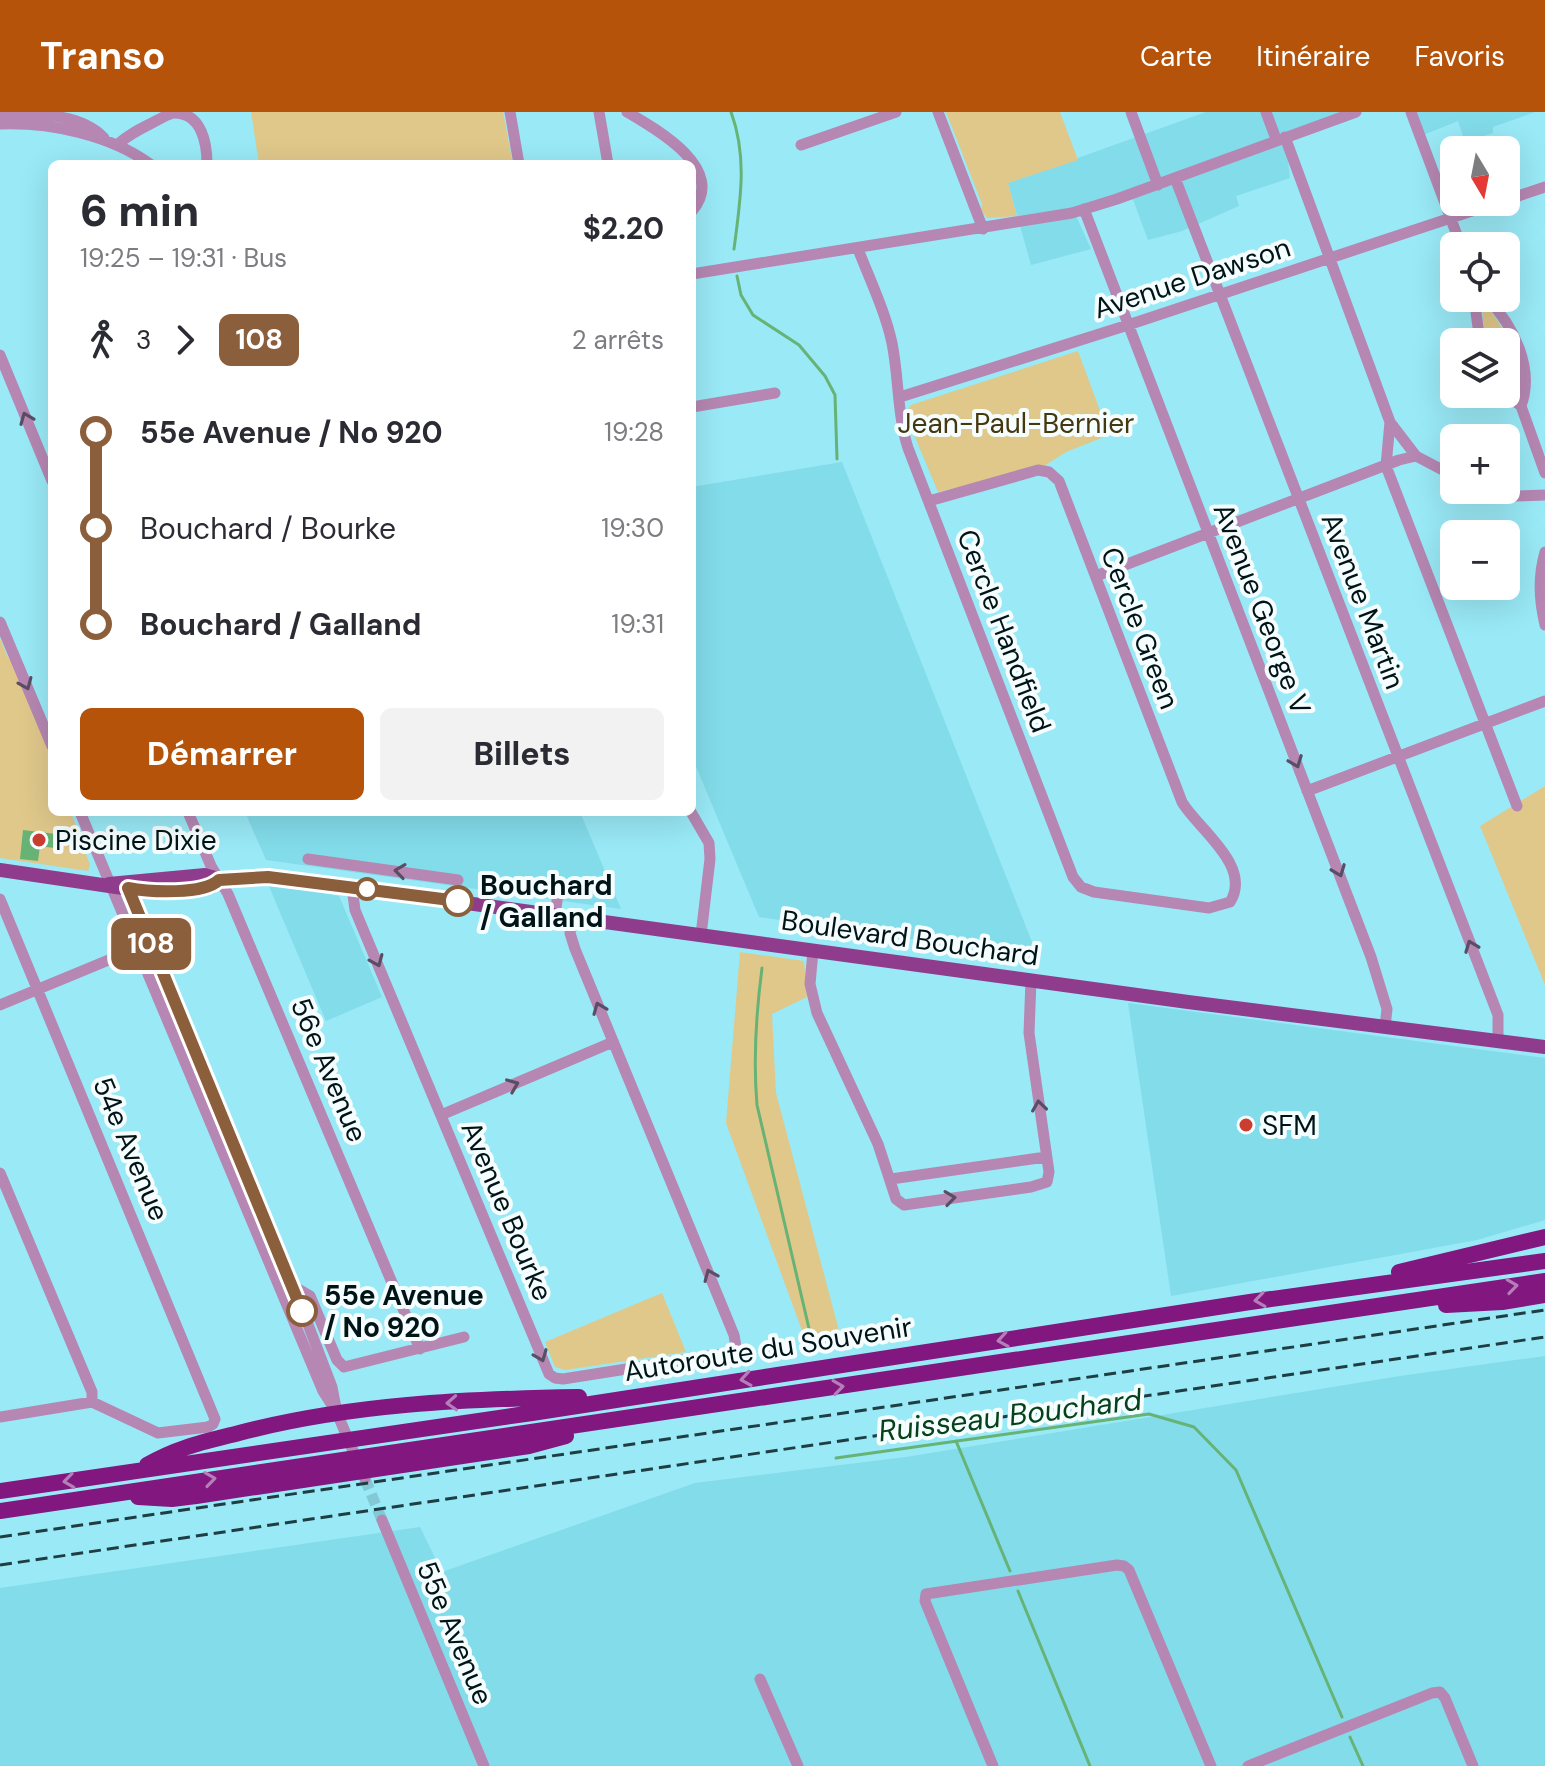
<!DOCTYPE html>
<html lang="fr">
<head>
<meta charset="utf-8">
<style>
  body { margin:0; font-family:"DM Sans",sans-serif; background:#f2f2f3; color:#2b2b33; height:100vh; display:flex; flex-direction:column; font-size:30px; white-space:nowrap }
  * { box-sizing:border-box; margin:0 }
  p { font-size:26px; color:#7c7c81 }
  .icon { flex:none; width:44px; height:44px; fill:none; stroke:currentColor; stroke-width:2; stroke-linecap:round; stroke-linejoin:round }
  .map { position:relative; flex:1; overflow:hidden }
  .drawer { position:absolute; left:48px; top:48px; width:648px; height:656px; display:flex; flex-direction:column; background:#fff; border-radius:12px; box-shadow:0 8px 32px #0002 }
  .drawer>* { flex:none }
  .badge { padding:0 16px; border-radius:12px; font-size:28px; line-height:52px }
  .needle { width:52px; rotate:170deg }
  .tools { position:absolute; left:1440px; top:24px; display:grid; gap:16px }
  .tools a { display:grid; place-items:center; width:80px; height:80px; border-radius:12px; background:#fff; box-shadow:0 8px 32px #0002; font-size:40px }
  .map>.badge { position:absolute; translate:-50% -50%; box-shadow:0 0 0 4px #fff }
  .legs { display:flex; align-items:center; gap:12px; height:88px; padding:0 32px; font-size:26px }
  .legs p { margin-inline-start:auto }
  .head { display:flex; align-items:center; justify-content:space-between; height:136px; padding:0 32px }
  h1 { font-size:44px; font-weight:800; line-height:60px }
  .cta { display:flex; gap:16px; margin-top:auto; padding:16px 32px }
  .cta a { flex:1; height:92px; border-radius:12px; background:#b45309; color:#fff; font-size:32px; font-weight:800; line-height:92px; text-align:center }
  .cta a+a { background:#f2f2f3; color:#2b2b33 }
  ul { padding:0 32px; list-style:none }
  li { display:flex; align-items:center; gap:28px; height:96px; font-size:30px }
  li i { display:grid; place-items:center; width:12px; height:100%; margin:0 10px; background:currentColor }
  li i::after { content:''; width:20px; height:20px; margin:-10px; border:6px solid; border-radius:50%; background:#fff }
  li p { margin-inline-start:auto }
  li:first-child i { background:linear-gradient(#0000 50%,currentColor 0) }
  li:last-child i { background:linear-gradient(currentColor 50%,#0000 0) }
  header { display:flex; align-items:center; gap:48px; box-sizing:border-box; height:112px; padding:0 40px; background:#b45309; color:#fff }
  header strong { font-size:38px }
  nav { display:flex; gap:44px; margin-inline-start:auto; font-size:28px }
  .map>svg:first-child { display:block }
  .built { fill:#83dcea }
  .green { fill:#e0c88b }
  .water { fill:#66b375 }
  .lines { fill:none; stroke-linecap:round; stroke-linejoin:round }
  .stream { stroke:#66b375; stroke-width:3 }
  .minor-tunnel { stroke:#82c9d5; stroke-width:11; stroke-dasharray:11 5.5; stroke-linecap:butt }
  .minor { stroke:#b587b2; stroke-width:11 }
  .major { stroke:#903c8d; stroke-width:14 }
  .highway { stroke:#81177f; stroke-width:16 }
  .rail { stroke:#1e3e43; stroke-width:3; stroke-dasharray:12 6; stroke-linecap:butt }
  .oneway { stroke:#5a4e65 }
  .oneway2 { stroke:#b57eb8 }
  .line-1-casing { stroke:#fff; stroke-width:18 }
  .line-1 { stroke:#8b5e3c; stroke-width:12 }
  .poi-dot { fill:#ca3d30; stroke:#f5fdfe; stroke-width:3 }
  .stop-1-dot { fill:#fff; stroke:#8b5e3c; stroke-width:4 }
  .labels { text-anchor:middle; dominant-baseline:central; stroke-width:8; stroke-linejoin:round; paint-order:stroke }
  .street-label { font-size:28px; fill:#001418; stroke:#f5fdfe }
  .park-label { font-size:28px; fill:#45370e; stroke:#f5fdfe }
  .poi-label { font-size:28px; fill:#001418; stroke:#f5fdfe; text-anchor:start }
  .stop-label { font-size:28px; font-weight:bold; fill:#001418; stroke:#f5fdfe; text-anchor:start }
  .water-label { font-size:30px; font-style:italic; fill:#054219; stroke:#f5fdfe }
</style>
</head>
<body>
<header>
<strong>Transo</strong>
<nav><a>Carte</a><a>Itinéraire</a><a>Favoris</a></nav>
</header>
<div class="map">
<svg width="1545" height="1654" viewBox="0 0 1545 1654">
  <rect width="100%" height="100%" fill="#99e9f6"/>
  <!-- built -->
  <path class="built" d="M1206 0H1356L1285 25 1290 66 1236 84 1239 94 1182 119 1148 128 1132 85 1076 104 1091 137 1031 153 1008 71Z
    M1411 0H1535L1493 15V21L1465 30 1458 9 1418 25Z
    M842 350 1038 845 759 805 692 645V375Z
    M245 700H580L621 797 266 748Z
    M268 772 339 784 382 885 326 909Z
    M1128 891 1545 946V1108L1477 1128 1171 1184Z
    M1545 1244V1654H0V1476L420 1415 442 1460 695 1371 906 1345 1400 1264Z"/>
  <!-- green -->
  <path class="green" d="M251 0H503L513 52H259Z
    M946 0H1060L1078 48 1008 71 1017 104 987 106 981 98 982 92Z
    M1481 190H1485C1505 220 1524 246 1518 283L1513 282 1506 273V230H1486Z
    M1078 239 1109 323 1066 340 1038 358 938 380 907 306V299L911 293Z
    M0 526 8 546 11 545 52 646V700H71L90 753 88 759 0 746Z
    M1545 674V873L1480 714Z
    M740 840 804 849 807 885 772 902 776 981 842 1230 808 1235 726 1011Z
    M662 1181 686 1240 565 1258 555 1255 545 1230Z"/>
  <!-- water -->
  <path class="water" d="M23 718 56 722 54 736 40 734 38 749 20 747Z"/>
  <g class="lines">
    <!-- stream -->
    <path class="stream" d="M731 0C748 46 740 90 734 137
      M737 164 741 183 753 203 799 233 825 264 835 283 837 347
      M762 856C756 902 753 947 757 993L814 1238
      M956 1329 1010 1459
      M836 1346 1149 1302 1194 1315 1236 1358 1342 1605
      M1018 1479 1090 1654
      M1350 1625 1363 1654"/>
    <!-- minor-tunnel -->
    <path class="minor-tunnel" d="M365 1367 382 1408"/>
    <!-- minor -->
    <path class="minor" d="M510 0 519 52
      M599 0 608 52
      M627 0C658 18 728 58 692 99
      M938 0 983 117
      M1131 0 1158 73
      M1266 0 1276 27
      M1411 0 1461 134
      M0 5C32 0 81 1 104 26
      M0 12C50 10 110 23 150 52
      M1285 25 1390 310 1416 344
      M118 32C128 23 138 18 150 12 158 8 166 3 173 1 202 0 207 32 207 52
      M801 33 896 0
      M1175 66 1498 903V929
      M1506 88 1545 75
      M1084 97 1371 845 1387 897 1385 915
      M858 137C870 168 885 199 892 231 899 266 897 302 908 336L1073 765 1081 775 1094 780 1209 796 1230 790C1253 754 1197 716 1182 690L1059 369 1049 360 1038 358 929 389
      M692 162 1072 101 1117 87 1356 0
      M1476 186 1475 193 1480 230
      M1487 186C1513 213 1535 256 1521 294L1545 361
      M0 243 52 369
      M1506 282 1521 294
      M900 285 1128 213 1499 90
      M692 295 775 281
      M1390 310 1386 354 1517 694
      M1487 378 1515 384 1545 383
      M1545 440C1538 465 1539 487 1545 513
      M1096 464 1399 348 1416 344 1454 364
      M0 510 52 634
      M1307 679 1545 589
      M80 700 323 1279 337 1301
      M188 700 211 754 228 782 420 1237
      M691 700 709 731 710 747 701 823
      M308 747 458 768
      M126 770 286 1155 332 1275 337 1301 365 1367
      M352 775 355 798 549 1262 555 1266 563 1267 728 1241 736 1235 734 1223 575 837 570 821 572 805
      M0 787 215 1307 213 1312 208 1315 158 1321 92 1290 0 1305
      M555 803 558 782
      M813 839 810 872 817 901 878 1032 896 1087 904 1093 1031 1075 1047 1070 1049 1060 1029 921 1031 868
      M0 893 140 835
      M441 1003 613 930
      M0 1061 92 1280V1290
      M891 1067 1046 1045
      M293 1174 310 1184 337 1248 344 1255 464 1225
      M382 1408 484 1654
      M760 1567 798 1654
      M993 1654 925 1489 926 1482 1117 1453 1124 1454 1129 1458 1211 1654
      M1248 1654 1432 1581 1440 1580 1445 1586 1473 1654"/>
    <!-- major -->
    <path class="major" d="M0 758 143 779 211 775 219 768
      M109 772 205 763C231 772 263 764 291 767L1188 890 1545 935"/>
    <!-- highway -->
    <path class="highway" d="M1399 1160 1545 1125
      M1446 1193 1502 1190 1545 1183
      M147 1353C178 1335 204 1330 239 1321 349 1292 465 1287 579 1285
      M0 1379 532 1301 1250 1190 1545 1149
      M138 1385 172 1387 196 1384 529 1334 566 1324
      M0 1399 1545 1169"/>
    <!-- rail -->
    <path class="rail" d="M0 1425 1545 1198
      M0 1453 1545 1225"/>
  </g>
  <!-- one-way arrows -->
  <defs><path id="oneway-chevron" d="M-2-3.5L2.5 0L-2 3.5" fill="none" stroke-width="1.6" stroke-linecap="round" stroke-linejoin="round" transform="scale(2)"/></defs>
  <g class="oneway">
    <use href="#oneway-chevron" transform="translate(26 306) rotate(-112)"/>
    <use href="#oneway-chevron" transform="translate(26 572) rotate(67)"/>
    <use href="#oneway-chevron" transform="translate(1296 650) rotate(69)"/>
    <use href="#oneway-chevron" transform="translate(400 759) rotate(-172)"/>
    <use href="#oneway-chevron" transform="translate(1339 759) rotate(69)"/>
    <use href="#oneway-chevron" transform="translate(1471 834) rotate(-111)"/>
    <use href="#oneway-chevron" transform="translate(377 849) rotate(67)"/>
    <use href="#oneway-chevron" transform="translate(599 896) rotate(-112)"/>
    <use href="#oneway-chevron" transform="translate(513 973) rotate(-22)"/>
    <use href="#oneway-chevron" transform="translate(1039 994) rotate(-98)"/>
    <use href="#oneway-chevron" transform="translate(950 1086) rotate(-8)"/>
    <use href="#oneway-chevron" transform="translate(710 1163) rotate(-113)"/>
    <use href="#oneway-chevron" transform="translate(541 1244) rotate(68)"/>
  </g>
  <g class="oneway2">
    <use href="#oneway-chevron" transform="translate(1512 1174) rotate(-8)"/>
    <use href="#oneway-chevron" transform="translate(1260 1188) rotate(172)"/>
    <use href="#oneway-chevron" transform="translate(1003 1228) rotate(171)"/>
    <use href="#oneway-chevron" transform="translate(746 1267) rotate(171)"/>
    <use href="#oneway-chevron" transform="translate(838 1275) rotate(-8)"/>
    <use href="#oneway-chevron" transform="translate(452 1291) rotate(177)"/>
    <use href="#oneway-chevron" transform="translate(210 1367) rotate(-8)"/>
    <use href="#oneway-chevron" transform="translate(69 1369) rotate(172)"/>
  </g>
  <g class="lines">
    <defs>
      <path id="line-1" d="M302 1199 128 776C150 780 203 783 219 768L268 765 458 789"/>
    </defs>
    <!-- line-1 casing -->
    <use href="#line-1" class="line-1-casing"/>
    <!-- line-1 -->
    <use href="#line-1" class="line-1"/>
  </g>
  <!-- markers -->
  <g class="poi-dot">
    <circle cx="39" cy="728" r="8"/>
    <circle cx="1246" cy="1013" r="8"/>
  </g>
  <g class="stop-1-dot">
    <circle cx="367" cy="777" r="10"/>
    <circle cx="458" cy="789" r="14"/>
    <circle cx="302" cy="1199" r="14"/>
  </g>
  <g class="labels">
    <!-- street labels -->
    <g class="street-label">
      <text transform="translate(1192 166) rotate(-18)">Avenue Dawson</text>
      <text transform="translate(1363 489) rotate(69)">Avenue Martin</text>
      <text transform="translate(1262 497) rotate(69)">Avenue George V</text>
      <text transform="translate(1140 516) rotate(69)">Cercle Green</text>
      <text transform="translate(1004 519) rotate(69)">Cercle Handfield</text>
      <text transform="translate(910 826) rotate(8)">Boulevard Bouchard</text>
      <text transform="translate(329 958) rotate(67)">56e Avenue</text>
      <text transform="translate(131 1037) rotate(67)">54e Avenue</text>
      <text transform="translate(507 1099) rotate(67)">Avenue Bourke</text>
      <text transform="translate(768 1237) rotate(-9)">Autoroute du Souvenir</text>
      <text transform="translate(455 1521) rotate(67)">55e Avenue</text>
    </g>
    <!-- park labels -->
    <g class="park-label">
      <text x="1016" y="311">Jean-Paul-Bernier</text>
    </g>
    <!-- poi labels -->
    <g class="poi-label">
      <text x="55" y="728">Piscine Dixie</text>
      <text x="1262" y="1013">SFM</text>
    </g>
    <!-- stop labels -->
    <g class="stop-label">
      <text x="480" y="773">Bouchard<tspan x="480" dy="32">/ Galland</tspan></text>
      <text x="324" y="1183">55e Avenue<tspan x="324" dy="32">/ No 920</tspan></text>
    </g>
    <!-- water labels -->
    <g class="water-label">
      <text transform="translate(1010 1303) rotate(-7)">Ruisseau Bouchard</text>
    </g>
  </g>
</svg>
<div class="tools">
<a><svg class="needle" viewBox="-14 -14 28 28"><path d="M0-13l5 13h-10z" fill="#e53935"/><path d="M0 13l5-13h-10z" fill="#7c7c81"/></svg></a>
<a><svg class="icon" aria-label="locate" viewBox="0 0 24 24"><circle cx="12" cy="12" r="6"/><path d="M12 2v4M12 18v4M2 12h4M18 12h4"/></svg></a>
<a><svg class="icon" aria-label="layers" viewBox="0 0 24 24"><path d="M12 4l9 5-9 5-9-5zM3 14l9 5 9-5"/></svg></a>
<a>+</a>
<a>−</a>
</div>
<b class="badge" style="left:151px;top:832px;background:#8b5e3c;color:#fff">108</b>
<section class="drawer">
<div class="head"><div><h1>6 min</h1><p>19:25 – 19:31 · Bus</p></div><b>$2.20</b></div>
<div class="legs"><svg class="icon" aria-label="walk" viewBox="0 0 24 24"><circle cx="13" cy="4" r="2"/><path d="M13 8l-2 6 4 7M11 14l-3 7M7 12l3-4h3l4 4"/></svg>3<svg class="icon" aria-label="forward" viewBox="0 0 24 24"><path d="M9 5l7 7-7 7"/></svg><b class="badge" style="background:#8b5e3c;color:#fff">108</b><p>2 arrêts</p></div>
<ul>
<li><i style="color:#8b5e3c"></i><b>55e Avenue / No 920</b><p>19:28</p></li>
<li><i style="color:#8b5e3c"></i><span>Bouchard / Bourke</span><p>19:30</p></li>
<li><i style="color:#8b5e3c"></i><b>Bouchard / Galland</b><p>19:31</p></li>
</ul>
<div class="cta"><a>Démarrer</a><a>Billets</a></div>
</section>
</div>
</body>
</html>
